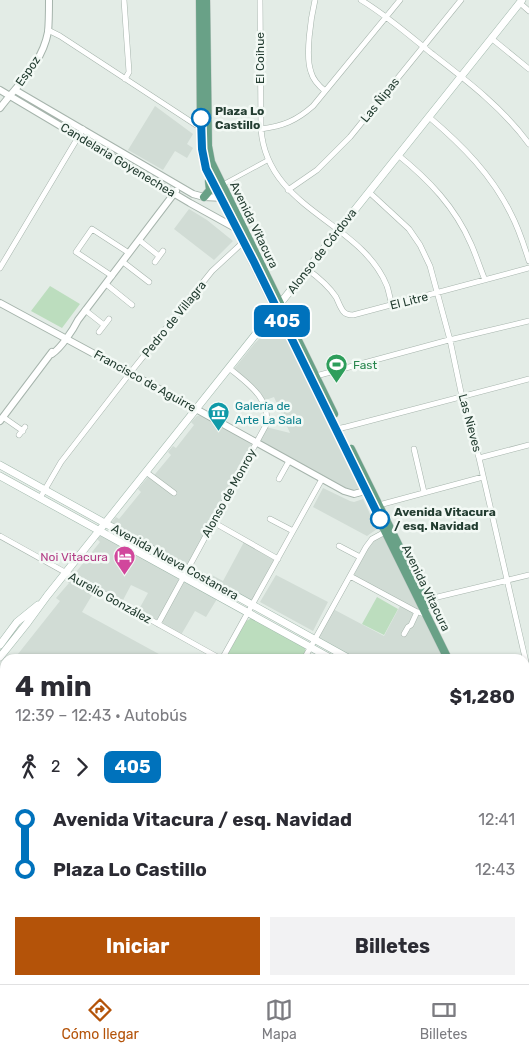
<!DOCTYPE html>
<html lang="es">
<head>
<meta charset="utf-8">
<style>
  body { margin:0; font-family:Rubik,sans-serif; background:#f2f2f3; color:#2b2b33; height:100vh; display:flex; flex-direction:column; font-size:19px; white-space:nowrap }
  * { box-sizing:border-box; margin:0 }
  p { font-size:16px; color:#7c7c81 }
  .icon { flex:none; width:28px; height:28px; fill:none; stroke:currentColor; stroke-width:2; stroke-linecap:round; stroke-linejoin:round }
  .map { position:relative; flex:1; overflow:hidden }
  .sheet { position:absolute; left:0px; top:654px; width:530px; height:331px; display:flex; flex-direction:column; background:#fff; border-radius:15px 15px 0 0; box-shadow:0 1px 4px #0004 }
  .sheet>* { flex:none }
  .badge { padding:0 10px; border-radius:8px; font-size:18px; line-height:32px }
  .map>.badge { position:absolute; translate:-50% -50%; box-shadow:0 0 0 2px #fff }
  .legs { display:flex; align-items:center; gap:8px; height:55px; padding:0 15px; font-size:16px }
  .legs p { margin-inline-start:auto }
  .summary { display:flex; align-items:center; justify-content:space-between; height:85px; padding:0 15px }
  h1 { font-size:28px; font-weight:700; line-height:38px }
  .cta { display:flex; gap:10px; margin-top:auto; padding:10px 15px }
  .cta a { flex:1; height:58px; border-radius:0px; background:#b45309; color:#fff; font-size:20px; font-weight:700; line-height:58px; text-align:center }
  .cta a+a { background:#f2f2f3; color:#2b2b33 }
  ul { padding:0 15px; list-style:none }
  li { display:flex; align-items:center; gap:18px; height:50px; font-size:19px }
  li i { display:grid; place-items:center; width:8px; height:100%; margin:0 6px; background:currentColor }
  li i::after { content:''; width:12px; height:12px; margin:-6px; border:4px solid; border-radius:50%; background:#fff }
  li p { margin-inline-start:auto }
  li:first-child i { background:linear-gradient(#0000 50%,currentColor 0) }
  li:last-child i { background:linear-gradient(currentColor 50%,#0000 0) }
  .tabs { display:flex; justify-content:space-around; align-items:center; height:70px; border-top:1px solid #e1e1e2; background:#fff; font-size:14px; color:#7c7c81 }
  .tabs a { display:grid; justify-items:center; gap:2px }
  .tabs .selected { color:#b45309 }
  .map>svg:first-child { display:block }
  .built { fill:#d1dcd5 }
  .green { fill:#bcddbe }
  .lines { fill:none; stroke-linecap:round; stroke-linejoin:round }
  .motorway-tunnel { stroke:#bdc9c2; stroke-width:9; stroke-dasharray:9 4.5; stroke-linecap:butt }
  .pedestrian-casing { stroke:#a6b4ac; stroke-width:5 }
  .minor-casing { stroke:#a6b4ac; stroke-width:6 }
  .tertiary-casing { stroke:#a6b4ac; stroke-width:8 }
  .secondary-casing { stroke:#a1b8ac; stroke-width:8 }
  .primary-casing { stroke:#c1c9c5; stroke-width:9 }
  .motorway-casing { stroke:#c1c9c5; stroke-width:10 }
  .pedestrian { stroke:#fff; stroke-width:4 }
  .minor { stroke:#fff; stroke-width:5 }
  .tertiary { stroke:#fff; stroke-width:6 }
  .secondary { stroke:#fff; stroke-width:7 }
  .primary { stroke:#69a187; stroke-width:8 }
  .motorway { stroke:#2f6951; stroke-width:9 }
  .line-1-casing { stroke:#fff; stroke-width:11 }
  .line-1 { stroke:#0072bc; stroke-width:8 }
  .stop-1-dot { fill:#fff; stroke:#0072bc; stroke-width:2.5 }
  .labels { text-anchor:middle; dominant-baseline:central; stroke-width:5; stroke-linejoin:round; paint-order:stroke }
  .street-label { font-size:12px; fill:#233d31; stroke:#f3f9f5 }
  .stop-label { font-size:12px; font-weight:bold; fill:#233d31; stroke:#f3f9f5; text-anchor:start }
  .leisure-label { font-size:12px; fill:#27864d; stroke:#f3f9f5; text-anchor:start }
  .culture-label { font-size:12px; fill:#0d838f; stroke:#f3f9f5; text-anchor:start }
  .hotel-label { font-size:12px; fill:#b23c85; stroke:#f3f9f5; text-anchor:end }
</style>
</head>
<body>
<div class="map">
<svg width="529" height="984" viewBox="0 0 529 984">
  <rect width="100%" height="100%" fill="#e3ece6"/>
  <!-- built -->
  <path class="built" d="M155 106 193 134 187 144 193 148 187 158 175 151 163 170 128 150Z
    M189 209 207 220 233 241 214 260 174 229Z
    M277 319 359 486V488L356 491H351L259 442 266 427 290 433 274 397 263 401 255 388 234 369 254 344 262 336 274 320Z
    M201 415 249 442 252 445 251 448 189 562 187 564 112 525V522L116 517 119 519 141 492 138 489 148 477 151 479 171 455 168 452 173 446 176 448 194 425 191 422 197 416Z
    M323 488 350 501 354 502 363 499 377 529 367 536 313 507Z
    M100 536H103L178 578 179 582 157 620 154 619 138 611 148 593 131 585 122 602 71 574 73 570 76 572 100 542 97 539Z
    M383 536 385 537 420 608 418 610 356 577 354 575 368 547 376 539Z
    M244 542 274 560 254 598 251 600 208 578 210 574 223 581Z
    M276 575 328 602 313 631 260 602Z
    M69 578 94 592 82 612 168 659H14L60 601 56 598 69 583 65 580Z
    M184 582H186L217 599 206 617 195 611 181 635 164 625 162 621Z
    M400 606 424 618 445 659H355L319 639V637L333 609 384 636Z"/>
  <!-- green -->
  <path class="green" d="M50 286 80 304 62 328 31 311Z
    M377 597 398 609 384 635 362 624Z
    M252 618 305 648V653L302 659H229L227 655 246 621Z
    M0 735 5 737V834L0 833Z
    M0 934 5 935V980H150L156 984H0Z
    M213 980H278L283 984H218Z
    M340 980H473L467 984H346Z"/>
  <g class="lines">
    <!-- motorway-tunnel -->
    <path class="motorway-tunnel" d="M0 942 5 943
      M254 980 265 984
      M304 980 311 984"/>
    <defs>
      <path id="pedestrian" d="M222 185 268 160
        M0 966 5 964
        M111 980 122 984"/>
      <path id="minor" d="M124 0 129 72 125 79
        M260 0 261 129C267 210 361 221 387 286 389 292 390 299 392 305
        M315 0C311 17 305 56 311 72 313 80 319 86 325 91
        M361 0C386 15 409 35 431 53 466 80 503 108 529 144
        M520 3 529 11
        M48 30 60 36 196 125 202 126
        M491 38 529 69
        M429 117C462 145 492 175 511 214 519 229 524 245 529 261
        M261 129C283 126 296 121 313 106L400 0
        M398 155C429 180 455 207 471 244 476 255 480 268 485 280
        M288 190 317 170 350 137 461 0
        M369 192 395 216 409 229 420 245 430 266 450 340 462 397 479 458 529 675
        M139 240 159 256
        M123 262 149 282
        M155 262 163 251
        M0 268 83 129
        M307 269C318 277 328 285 336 297 338 301 340 307 343 311 345 314 349 315 353 315L529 268
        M112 276 76 252 92 229 129 253
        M106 284 132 305
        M85 310 104 325
        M99 332 109 319
        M316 376 445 341 529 321
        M3 417 23 431
        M337 432 341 428 346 427 529 379
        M19 435 25 427
        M414 449 424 492
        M479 458 529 445
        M146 472 174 493
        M279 479 289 461
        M40 498 61 462 130 373 212 271 239 246 243 241
        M379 505 483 477
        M270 519 293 531
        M213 522 278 559
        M0 536 221 659
        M339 546 360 557
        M350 576 415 611 427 615
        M425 600 529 575
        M158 624 266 425C271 398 247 383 229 368
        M404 634 408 627 411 625 417 612
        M222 659 322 479
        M304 659 366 547 372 539 385 532
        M525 700 529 699"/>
      <path id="tertiary" d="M0 90 190 203 237 229
        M15 90 193 194 204 197 224 198
        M0 108C18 84 42 64 48 32 49 22 49 10 49 0
        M0 303 196 409 344 491 354 494 365 491
        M52 354C61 348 73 330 78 320L176 191
        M0 421 52 352"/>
      <path id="secondary" d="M0 465 350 659
        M0 476 332 659
        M0 645 17 622 38 605
        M0 657 28 622 47 596 522 0
        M0 700 5 703
        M0 710 5 713
        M0 837 5 838
        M0 843 5 844
        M525 873H529
        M525 881 529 884
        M290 980 295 984
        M298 980 303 984
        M324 980 330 984"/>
      <path id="primary" d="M200 0 201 132 202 154 205 165 448 659
        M206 0 208 146 211 162 334 414
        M204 197 210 190 209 181
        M351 449 428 605
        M525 805 529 813
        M525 821 529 831
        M514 984V980"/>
      <path id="motorway" d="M0 904 5 905
        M525 911 527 906
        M0 912 5 913
        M0 922 5 924
        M525 940 529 935
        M525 973 529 964
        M167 980 172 984
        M183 980 189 984
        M336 980 342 984
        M507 980V984
        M477 984 482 980
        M522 984 523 980"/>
    </defs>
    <!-- pedestrian casing -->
    <use href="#pedestrian" class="pedestrian-casing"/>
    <!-- minor casing -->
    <use href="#minor" class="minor-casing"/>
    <!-- tertiary casing -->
    <use href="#tertiary" class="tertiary-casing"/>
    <!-- secondary casing -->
    <use href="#secondary" class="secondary-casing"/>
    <!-- primary casing -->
    <use href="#primary" class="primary-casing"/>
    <!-- motorway casing -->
    <use href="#motorway" class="motorway-casing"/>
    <!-- pedestrian -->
    <use href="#pedestrian" class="pedestrian"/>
    <!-- minor -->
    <use href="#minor" class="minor"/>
    <!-- tertiary -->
    <use href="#tertiary" class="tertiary"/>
    <!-- secondary -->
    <use href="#secondary" class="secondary"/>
    <!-- primary -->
    <use href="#primary" class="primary"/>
    <!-- motorway -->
    <use href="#motorway" class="motorway"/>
  </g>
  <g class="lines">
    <defs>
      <path id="line-1" d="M201 118 202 149 206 169 254 262 380 519"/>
    </defs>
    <!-- line-1 casing -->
    <use href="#line-1" class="line-1-casing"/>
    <!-- line-1 -->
    <use href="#line-1" class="line-1"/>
  </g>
  <!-- icons -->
  <defs>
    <symbol id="stadium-pin" viewBox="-11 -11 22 30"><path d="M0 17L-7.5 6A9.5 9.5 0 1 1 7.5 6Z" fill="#2e9e5b" stroke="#f3f9f5"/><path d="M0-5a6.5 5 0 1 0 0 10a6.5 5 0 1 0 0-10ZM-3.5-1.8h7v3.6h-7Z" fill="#fff"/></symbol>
    <symbol id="museum-pin" viewBox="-11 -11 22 30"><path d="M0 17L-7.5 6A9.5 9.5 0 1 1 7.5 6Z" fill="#0f9aa8" stroke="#f3f9f5"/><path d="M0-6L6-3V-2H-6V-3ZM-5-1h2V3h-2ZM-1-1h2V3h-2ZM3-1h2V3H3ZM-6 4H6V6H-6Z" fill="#fff"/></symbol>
    <symbol id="hotel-pin" viewBox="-11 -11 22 30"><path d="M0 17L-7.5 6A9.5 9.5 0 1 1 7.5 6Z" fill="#d1479c" stroke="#f3f9f5"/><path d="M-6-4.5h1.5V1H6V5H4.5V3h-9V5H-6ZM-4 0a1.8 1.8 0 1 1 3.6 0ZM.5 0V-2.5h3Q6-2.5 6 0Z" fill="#fff"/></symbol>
  </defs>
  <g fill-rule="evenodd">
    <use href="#stadium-pin" x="324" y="352" width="25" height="34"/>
    <use href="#museum-pin" x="206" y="400" width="25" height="34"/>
    <use href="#hotel-pin" x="112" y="544" width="25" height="34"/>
  </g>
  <!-- markers -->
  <g class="stop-1-dot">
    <circle cx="201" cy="118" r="9"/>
    <circle cx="380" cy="519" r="9"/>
  </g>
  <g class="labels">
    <!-- street labels -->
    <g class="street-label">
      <text transform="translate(260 58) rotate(-90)">El Coihue</text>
      <text transform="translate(28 71) rotate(-55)">Espoz</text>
      <text transform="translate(380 100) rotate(-51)">Las Ñipas</text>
      <text transform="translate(118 160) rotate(31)">Candelaria Goyenechea</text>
      <text transform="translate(254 225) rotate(64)">Avenida Vitacura</text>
      <text transform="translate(322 251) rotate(-52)">Alonso de Córdova</text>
      <text transform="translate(409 301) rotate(-14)">El Litre</text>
      <text transform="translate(174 319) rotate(-51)">Pedro de Villagra</text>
      <text transform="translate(145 381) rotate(29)">Francisco de Aguirre</text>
      <text transform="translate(470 423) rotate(75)">Las Nieves</text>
      <text transform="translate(229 493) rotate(-61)">Alonso de Monroy</text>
      <text transform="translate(175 562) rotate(29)">Avenida Nueva Costanera</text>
      <text transform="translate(426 588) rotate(64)">Avenida Vitacura</text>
      <text transform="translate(110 598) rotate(29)">Aurelio González</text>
    </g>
    <!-- stop labels -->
    <g class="stop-label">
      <text x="215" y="111">Plaza Lo<tspan x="215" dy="14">Castillo</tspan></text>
      <text x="394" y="512">Avenida Vitacura<tspan x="394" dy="14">/ esq. Navidad</tspan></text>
    </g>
    <!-- leisure labels -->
    <g class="leisure-label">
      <text x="353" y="365">Fast</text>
    </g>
    <!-- culture labels -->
    <g class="culture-label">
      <text x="235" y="406">Galería de<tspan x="235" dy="14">Arte La Sala</tspan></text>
    </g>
    <!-- hotel labels -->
    <g class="hotel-label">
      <text x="108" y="557">Noi Vitacura</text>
    </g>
  </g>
</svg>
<b class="badge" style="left:282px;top:321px;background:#0072bc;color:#fff">405</b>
<section class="sheet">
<div class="summary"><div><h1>4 min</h1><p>12:39 – 12:43 · Autobús</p></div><b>$1,280</b></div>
<div class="legs"><svg class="icon" aria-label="walk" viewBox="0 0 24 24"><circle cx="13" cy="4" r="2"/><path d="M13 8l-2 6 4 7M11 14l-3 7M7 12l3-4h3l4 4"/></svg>2<svg class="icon" aria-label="forward" viewBox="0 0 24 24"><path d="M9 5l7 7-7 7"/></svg><b class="badge" style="background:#0072bc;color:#fff">405</b></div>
<ul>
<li><i style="color:#0072bc"></i><b>Avenida Vitacura / esq. Navidad</b><p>12:41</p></li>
<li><i style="color:#0072bc"></i><b>Plaza Lo Castillo</b><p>12:43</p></li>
</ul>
<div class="cta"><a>Iniciar</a><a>Billetes</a></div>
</section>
</div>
<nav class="tabs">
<a class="selected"><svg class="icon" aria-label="directions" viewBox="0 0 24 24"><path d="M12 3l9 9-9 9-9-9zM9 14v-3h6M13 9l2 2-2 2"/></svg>Cómo llegar</a>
<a><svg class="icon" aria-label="map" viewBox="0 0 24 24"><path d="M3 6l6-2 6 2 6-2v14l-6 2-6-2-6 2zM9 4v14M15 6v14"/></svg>Mapa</a>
<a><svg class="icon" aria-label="tickets" viewBox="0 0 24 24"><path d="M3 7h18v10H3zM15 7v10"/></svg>Billetes</a>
</nav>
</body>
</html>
